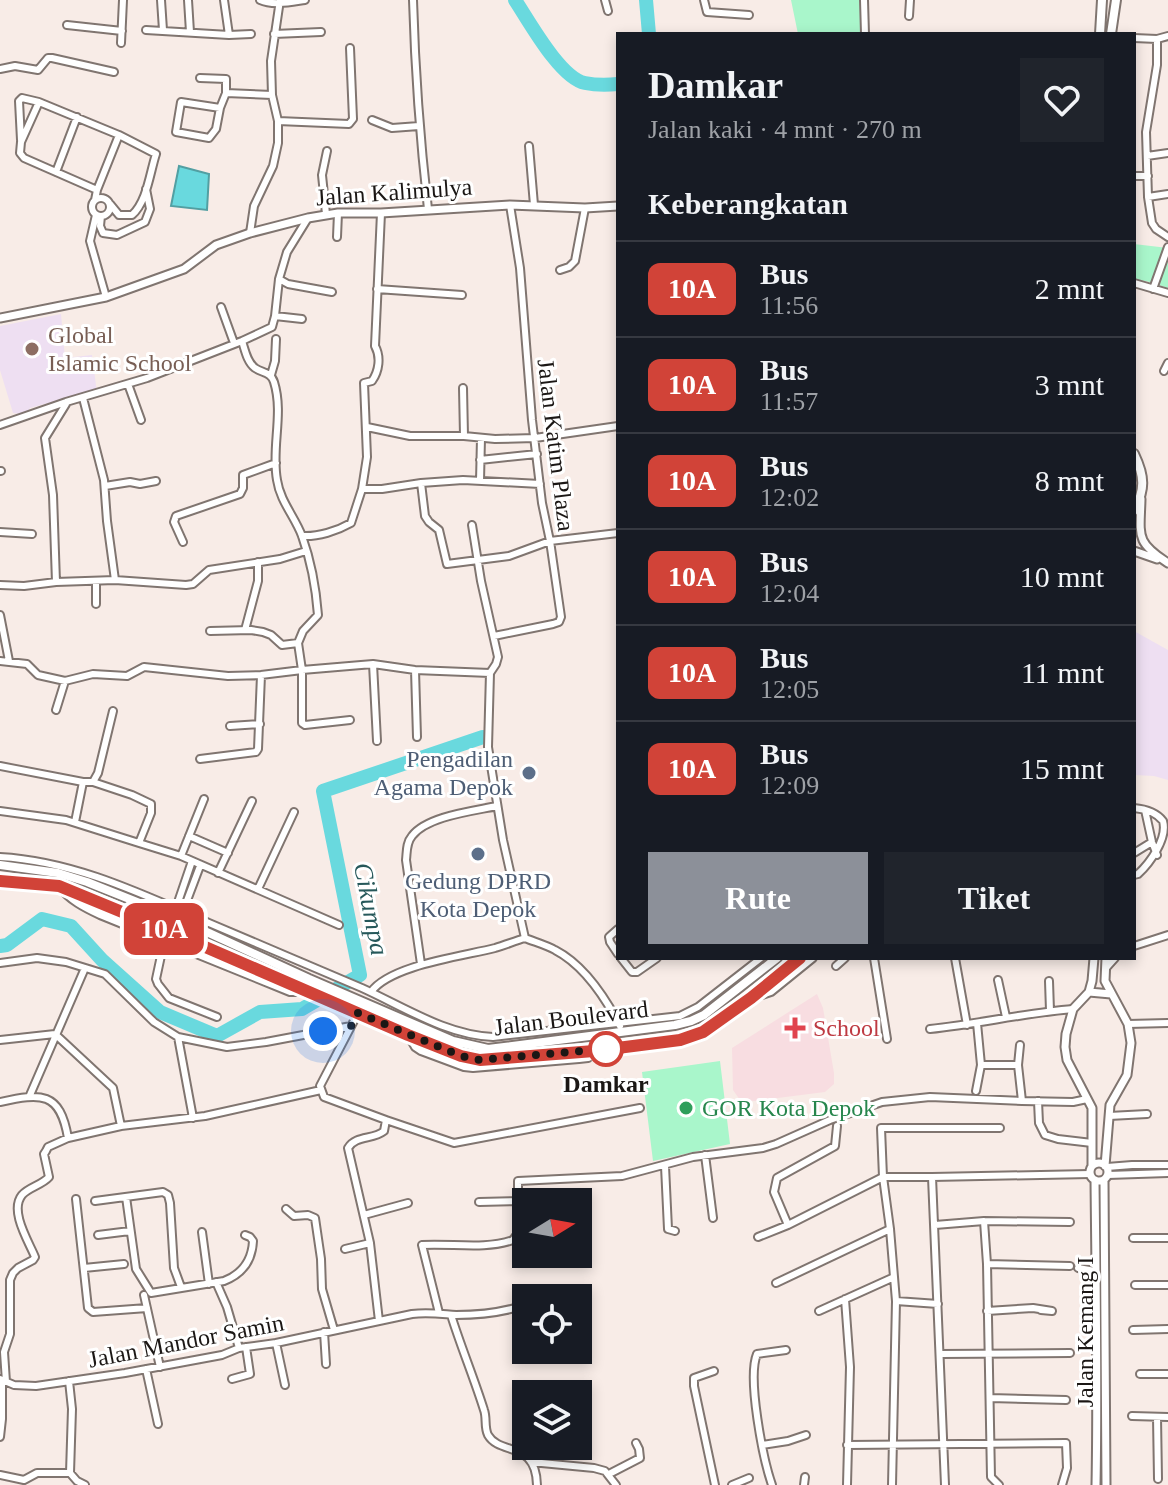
<!DOCTYPE html>
<html lang="id">
<head>
<meta charset="utf-8">
<style>
  body { margin:0; font-family:"Times New Roman",serif; background:#20242c; color:#f1f3f6; height:100vh; display:flex; flex-direction:column; font-size:30px; white-space:nowrap }
  * { box-sizing:border-box; margin:0 }
  p { font-size:26px; color:#9ea1a6 }
  .icon { flex:none; width:44px; height:44px; fill:none; stroke:currentColor; stroke-width:2; stroke-linecap:round; stroke-linejoin:round }
  .map { position:relative; flex:1; overflow:hidden }
  .sheet { position:absolute; left:616px; top:32px; width:520px; height:928px; display:flex; flex-direction:column; background:#171b24; border-radius:0px; box-shadow:0 4px 12px #0003 }
  .sheet>* { flex:none }
  .badge { padding:0 16px; border-radius:12px; font-size:28px; line-height:52px }
  .needle { width:52px; rotate:79deg }
  .tools { position:absolute; left:512px; top:1188px; display:grid; gap:16px }
  .tools a { display:grid; place-items:center; width:80px; height:80px; border-radius:0px; background:#171b24; box-shadow:0 4px 12px #0003; font-size:40px }
  .you { position:absolute; width:40px; height:40px; margin:-20px; border:6px solid #fff; border-radius:50%; background:#1a73e8; box-shadow:0 0 0 12px #1a73e833 }
  .map>.badge { position:absolute; translate:-50% -50%; box-shadow:0 0 0 4px #fff }
  h2 { padding:0 32px; font-size:30px; line-height:72px }
  .round { display:grid; place-items:center; flex:none; width:84px; height:84px; border-radius:0px; background:#20242c }
  .headline { display:flex; align-items:center; justify-content:space-between; height:136px; padding:0 32px }
  h1 { font-size:38px; font-weight:600; line-height:60px }
  .primary-button { display:flex; gap:16px; margin-top:auto; padding:16px 32px }
  .primary-button a { flex:1; height:92px; border-radius:0px; background:#8c9099; color:#fff; font-size:32px; font-weight:600; line-height:92px; text-align:center }
  .primary-button a+a { background:#20242c; color:#f1f3f6 }
  ul { padding:0; list-style:none }
  li { display:flex; align-items:center; gap:24px; height:96px; padding:0 32px; border-top:2px solid #363941 }
  li div { flex:1 }
  li b { display:block; font-size:30px }
  li em { font-style:normal }
  li .badge { min-width:88px; font-weight:700; text-align:center }
  .map>svg:first-child { display:block }
  .education { fill:#eedff2 }
  .medical { fill:#f8dde1 }
  .green { fill:#a9f6cb }
  .water { fill:#69d9de; stroke:#529fa2; stroke-width:2 }
  .lines { fill:none; stroke-linecap:round; stroke-linejoin:round }
  .river { stroke:#69d9de; stroke-width:14 }
  .minor-casing { stroke:#807570; stroke-width:10 }
  .tertiary-casing { stroke:#807570; stroke-width:11 }
  .secondary-casing { stroke:#807570; stroke-width:12 }
  .minor { stroke:#fff; stroke-width:6 }
  .tertiary { stroke:#fff; stroke-width:7 }
  .secondary { stroke:#fff; stroke-width:8 }
  .line-casing { stroke:#fff; stroke-width:18 }
  .line { stroke:#d14338; stroke-width:12 }
  .walk { stroke:#1b1715; stroke-width:8; stroke-dasharray:0 14.4 }
  .education-dot { fill:#8d6e63; stroke:#fff; stroke-width:3 }
  .service-dot { fill:#5c6f8a; stroke:#fff; stroke-width:3 }
  .health-dot { fill:#e0444e; stroke:#fff; stroke-width:3 }
  .stop-dot { fill:#fff; stroke:#d14338; stroke-width:4 }
  .leisure-dot { fill:#2e9e5b; stroke:#fff; stroke-width:3 }
  .labels { text-anchor:middle; dominant-baseline:central; stroke-width:6; stroke-linejoin:round; paint-order:stroke }
  .street-label { font-size:24px; fill:#1b1715; stroke:#fff }
  .education-label { font-size:24px; fill:#785e54; stroke:#fff; text-anchor:start }
  .service-label { font-size:24px; fill:#4e5e75; stroke:#fff; text-anchor:end }
  .health-label { font-size:24px; fill:#be3a42; stroke:#fff; text-anchor:start }
  .stop-label { font-size:24px; font-weight:bold; fill:#1b1715; stroke:#fff }
  .leisure-label { font-size:24px; fill:#27864d; stroke:#fff; text-anchor:start }
  .water-label { font-size:26px; font-style:italic; fill:#26585a; stroke:#fff }
</style>
</head>
<body>
<div class="map">
<svg width="1168" height="1485" viewBox="0 0 1168 1485">
  <rect width="100%" height="100%" fill="#f8ece7"/>
  <!-- education -->
  <path class="education" d="M61 314 65 358 92 355 97 393 48 403 30 408 28 412 20 414 13 413 0 370V326Z
    M1134 631 1168 650V780L1154 776 1134 775Z"/>
  <!-- medical -->
  <path class="medical" d="M817 994 823 1008 834 1073V1084L825 1092 817 1093 755 1101 740 1100 733 1090 732 1048Z"/>
  <!-- green -->
  <path class="green" d="M791 0H868L869 34H798Z
    M1134 244 1168 248V288L1146 281 1134 280Z
    M720 1061 730 1144 653 1161 642 1072Z"/>
  <!-- water -->
  <path class="water" d="M179 166 209 174 207 210 171 206Z"/>
  <g class="lines">
    <!-- river -->
    <path class="river" d="M515 0C529 21 560 78 585 83 595 85 608 85 618 84
      M646 0 649 34
      M0 946 7 945 42 919 71 926 102 960 160 1012 217 1036 260 1012 302 1009 360 975 323 791 483 737"/>
    <defs>
      <path id="minor" d="M161 0 163 30
        M188 0 190 32
        M260 0C273 6 291 2 305 0
        M413 0C415 70 420 139 428 209
        M605 0 608 11
        M704 0 707 12 749 15
        M864 0 865 34
        M909 16 910 0
        M67 25 122 31
        M146 30 229 35 224 0
        M274 34 321 32
        M229 35 251 34
        M1134 38 1157 39 1168 36
        M1157 39V65L1146 132 1148 197 1152 223 1156 229 1168 237
        M121 43 123 0
        M0 69 15 66 38 70 48 58H52L114 72
        M200 78 226 79V93L272 95
        M220 108 216 129 209 138 176 132 181 102 220 108 226 93
        M372 120 392 128 419 126
        M278 121 349 124 353 119 350 48
        M21 140 19 101 22 98 39 102
        M529 146 534 205
        M1147 156 1168 153
        M56 172 77 117
        M1134 176H1148
        M97 190 24 158 20 153 21 142 39 102 119 135 156 154C150 172 147 202 132 215H119L110 204
        M1148 197 1168 194
        M92 207a9 9 0 1 1 18 0a9 9 0 1 1-18 0Z
        M95 200 97 190 119 135
        M381 213 375 346C381 357 379 371 372 381L364 383 367 457 362 489H382L421 483 425 516 429 522 439 530 447 564 509 556 550 541 618 533
        M326 214 322 175 327 151
        M96 215 90 241 106 297
        M101 216 100 226 103 233 117 235 145 222 150 209 146 189
        M250 233 254 206 273 166 278 143V121L272 95 271 61 280 0
        M337 237 338 213
        M560 270 569 267 575 261 585 208
        M279 279 288 284 332 292
        M1134 283 1168 293
        M377 289 462 295
        M1153 289 1168 247
        M221 307 234 343
        M275 316 302 319
        M242 341C245 350 247 362 255 368 262 373 271 372 274 382 284 414 271 448 277 480 280 501 295 517 302 536 311 561 316 589 318 615L303 631 298 643 302 670V723L305 725 350 720
        M1164 371 1168 363
        M271 375 275 361 276 339
        M128 384 141 420
        M463 388 464 436
        M83 398 104 480 107 521 115 580
        M0 425 66 402 147 378 242 341 272 327 275 316 279 279 287 252 308 218
        M367 427 410 436H464L495 439 535 438 618 426
        M480 460 537 454
        M0 471H1
        M480 481 481 438
        M421 483 463 480 540 484
        M105 486 130 482 140 484 156 481
        M472 525 481 581 498 657 496 664 490 673 488 747 503 840 525 938C535 942 546 945 555 950 584 965 605 997 620 1026
        M0 532 32 534
        M302 536C318 537 337 531 351 523L362 489
        M183 542 174 522 176 516 240 494 243 488V475L276 463
        M56 582 53 495 45 438 66 404
        M0 585 24 586 56 582 115 580 186 585 193 584 209 570 280 559 306 551
        M96 604V581
        M0 615 9 661
        M245 630 258 581V562
        M210 631 251 630 263 632 271 635 282 645 298 643
        M494 636 553 624 559 622 561 617 550 541 542 503 532 420 520 268 510 205
        M0 661 27 664 38 675 65 681 93 674 127 676 144 667 228 676 261 675 302 670 373 664 415 670 490 673
        M373 664 377 741
        M415 670 417 737
        M56 710 65 681
        M113 711 98 773 93 782 132 795 151 804V813L139 843 181 856 339 925
        M230 726 260 724
        M200 759 256 752 258 749 261 675
        M0 766 83 782H93
        M1134 808C1145 809 1156 812 1163 821 1168 838 1150 863 1138 874L1134 875
        M1145 810 1152 842 1157 855
        M0 811 66 820 139 843
        M75 822 83 782
        M189 836 228 853
        M1134 853 1152 842
        M181 856 204 799
        M0 857C74 861 142 894 209 923 260 945 311 966 362 988 404 1007 446 1035 493 1037L680 1016 698 1007 761 958
        M192 861 176 908 161 940 162 951 156 979 158 984 169 998 217 1017
        M218 873 252 801
        M59 886C69 900 85 908 100 915L290 992H295L301 988
        M258 889 294 812
        M618 929 609 937 610 942 618 954
        M167 945 183 911 200 866
        M1134 946 1168 935
        M621 958 632 972H637L657 958
        M874 958 887 1039
        M955 958 967 1025
        M0 963 37 958 66 962 105 974 154 1022 178 1037 227 1047 266 1042 351 1026
        M421 964 406 860C407 852 406 843 412 836 427 816 474 811 497 806
        M836 966 845 958
        M1106 968 1115 958
        M998 980 1006 1017
        M1049 981 1050 1011
        M371 992C390 965 464 956 495 948 505 945 515 941 525 938
        M757 993 762 995 771 992 813 958
        M358 1013 320 1086 324 1097 386 1120 384 1131C373 1140 356 1135 348 1148L370 1243 379 1321
        M977 1023 981 1065
        M1128 1024 1168 1023
        M930 1029C978 1024 1025 1013 1073 1009
        M408 1035 415 1047 421 1051 464 1067 473 1068 579 1059 588 1058 594 1051
        M178 1037 193 1118
        M0 1040 55 1034 113 1088 121 1126
        M1020 1045 1018 1065 1022 1101
        M976 1091 981 1065H1018
        M30 1095 85 968
        M1038 1101 1039 1123 1045 1135 1058 1139 1092 1143
        M0 1102C41 1093 60 1091 68 1138
        M1109 1116 1147 1114
        M386 1120 454 1143 640 1108
        M705 1155 713 1218
        M665 1166 668 1229 675 1231
        M1107 1167 1132 1165H1168
        M1108 1175 1168 1173
        M126 1197 136 1269 151 1293 224 1281C242 1274 252 1261 253 1241L250 1237 245 1235
        M76 1199 88 1308 93 1312 147 1308
        M95 1201 163 1192 168 1195 170 1203 174 1268 181 1287
        M479 1202 519 1201
        M286 1209 294 1216 308 1215 315 1218 321 1259 322 1289 334 1330
        M364 1215 408 1203
        M984 1221 987 1264 991 1477 999 1485
        M788 1225 774 1192 777 1178 835 1146 837 1126
        M935 1225 984 1221 1070 1222
        M202 1232 209 1284
        M98 1235 130 1231
        M758 1237 788 1225 883 1177H932
        M1133 1238H1168
        M345 1249 370 1243
        M987 1264 1070 1266
        M84 1268 124 1264
        M1078 1268 1095 1271
        M216 1282 227 1307 239 1348
        M776 1283 890 1229
        M1135 1285H1168
        M144 1295 160 1367
        M845 1299 850 1367 847 1485
        M896 1301 938 1304
        M819 1311 892 1278
        M987 1311 1033 1308 1052 1311 1041 1310
        M439 1313 422 1245C452 1243 484 1250 513 1240L518 1233V1181L622 1176 693 1157 763 1148 776 1144 830 1120 882 1102 930 1097 1022 1101 1073 1102 1087 1099
        M451 1315C461 1347 474 1378 484 1410 487 1418 484 1427 488 1435 500 1456 536 1440 537 1485
        M1133 1330 1168 1329
        M324 1332 326 1364
        M276 1343 285 1385
        M940 1354 1070 1353
        M146 1369 158 1424
        M714 1371 694 1378V1386L715 1485
        M1140 1374H1168
        M0 1379 14 1385 36 1386 125 1373 222 1355 239 1348 276 1343 412 1314C428 1312 441 1314 456 1315 479 1315 504 1312 525 1305
        M232 1379 250 1374 246 1347
        M69 1381 72 1409 70 1473 77 1481 85 1485
        M6 1382 4 1352 10 1334V1280L13 1273 18 1268 33 1260 35 1257C29 1242 9 1211 22 1195 29 1187 42 1185 49 1177L44 1154 46 1151 48 1147 68 1138 121 1126 205 1116 321 1090
        M990 1398 1066 1400
        M1132 1416 1168 1417
        M1157 1417 1158 1479
        M0 1437 2 1419V1380
        M762 1445 788 1441 806 1435
        M847 1445 1066 1443 1067 1468 1062 1485
        M531 1462 594 1468 605 1471 616 1485
        M609 1474 640 1458 639 1449 636 1443
        M0 1475 24 1480 37 1473H70
        M732 1485 749 1478
        M772 1485C763 1459 747 1378 757 1354L786 1350
        M804 1485 805 1477
        M892 1485 896 1301 890 1229 883 1177 881 1128H1000
        M945 1485 932 1177 1090 1174"/>
      <path id="tertiary" d="M0 318 106 297 184 269 216 245 250 233 308 218 338 213H381L510 205 585 208 618 206
        M1141 499C1140 536 1135 542 1168 563
        M1134 551 1157 559
        M1089 992 1111 994
        M1090 1172a9 9 0 1 1 18 0a9 9 0 1 1-18 0Z
        M1092 1166V1108L1067 1060 1065 1047 1066 1034 1073 1009 1089 992 1092 981 1094 958
        M1105 1166 1110 1105 1127 1075 1131 1043 1128 1024 1105 981 1106 958
        M1095 1180C1096 1282 1098 1383 1096 1485
        M1104 1180 1106 1485"/>
      <path id="secondary" d="M1100 34 1102 0
        M1111 34 1116 0
        M1134 454C1145 477 1145 489 1134 511
        M0 865 58 873 87 882 172 916 309 979 453 1041 488 1049 675 1025 691 1021 704 1015 777 958
        M0 881 59 886 173 933 408 1035 461 1056 480 1060 594 1051 680 1040 703 1032 751 998 799 958"/>
    </defs>
    <!-- minor casing -->
    <use href="#minor" class="minor-casing"/>
    <!-- tertiary casing -->
    <use href="#tertiary" class="tertiary-casing"/>
    <!-- secondary casing -->
    <use href="#secondary" class="secondary-casing"/>
    <!-- minor -->
    <use href="#minor" class="minor"/>
    <!-- tertiary -->
    <use href="#tertiary" class="tertiary"/>
    <!-- secondary -->
    <use href="#secondary" class="secondary"/>
  </g>
  <g class="lines">
    <defs>
      <path id="line" d="M0 881 59 886 173 933 408 1035 461 1056 480 1060 594 1051 680 1040 703 1032 751 998 800 958"/>
    </defs>
    <!-- line casing -->
    <use href="#line" class="line-casing"/>
    <!-- line -->
    <use href="#line" class="line"/>
    <!-- walk -->
    <path class="walk" d="M323 1031 351 1026 358 1013 461 1056 480 1060 606 1049"/>
  </g>
  <!-- markers -->
  <circle class="education-dot" cx="32" cy="349" r="8"/>
  <g class="service-dot">
    <circle cx="529" cy="773" r="8"/>
    <circle cx="478" cy="854" r="8"/>
  </g>
  <path class="health-dot" d="M791 1016h8v8h8v8h-8v8h-8v-8h-8v-8h8z"/>
  <circle class="stop-dot" cx="606" cy="1049" r="16"/>
  <circle class="leisure-dot" cx="686" cy="1108" r="8"/>
  <g class="labels">
    <!-- street labels -->
    <g class="street-label">
      <text transform="translate(394 192) rotate(-4)">Jalan Kalimulya</text>
      <text transform="translate(556 445) rotate(83)">Jalan Katim Plaza</text>
      <text transform="translate(571 1018) rotate(-7)">Jalan Boulevard</text>
      <text transform="translate(1085 1332) rotate(-90)">Jalan Kemang I</text>
      <text transform="translate(186 1341) rotate(-11)">Jalan Mandor Samin</text>
    </g>
    <!-- education labels -->
    <g class="education-label">
      <text x="48" y="335">Global<tspan x="48" dy="28">Islamic School</tspan></text>
    </g>
    <!-- service labels -->
    <g class="service-label">
      <text x="513" y="759">Pengadilan<tspan x="513" dy="28">Agama Depok</tspan></text>
      <text x="478" y="881" text-anchor="middle">Gedung DPRD<tspan x="478" dy="28">Kota Depok</tspan></text>
    </g>
    <!-- health labels -->
    <g class="health-label">
      <text x="813" y="1028">School</text>
    </g>
    <!-- stop labels -->
    <g class="stop-label">
      <text x="606" y="1084">Damkar</text>
    </g>
    <!-- leisure labels -->
    <g class="leisure-label">
      <text x="702" y="1108">GOR Kota Depok</text>
    </g>
    <!-- water labels -->
    <g class="water-label">
      <text transform="translate(371 909) rotate(79)">Cikumpa</text>
    </g>
  </g>
</svg>
<div class="tools">
<a><svg class="needle" viewBox="-14 -14 28 28"><path d="M0-13l5 13h-10z" fill="#e53935"/><path d="M0 13l5-13h-10z" fill="#9ea1a6"/></svg></a>
<a><svg class="icon" aria-label="locate" viewBox="0 0 24 24"><circle cx="12" cy="12" r="6"/><path d="M12 2v4M12 18v4M2 12h4M18 12h4"/></svg></a>
<a><svg class="icon" aria-label="layers" viewBox="0 0 24 24"><path d="M12 4l9 5-9 5-9-5zM3 14l9 5 9-5"/></svg></a>
</div>
<div class="you" style="left:323px;top:1031px"></div>
<b class="badge" style="left:164px;top:929px;background:#d14338;color:#fff">10A</b>
<section class="sheet">
<div class="headline"><div><h1>Damkar</h1><p>Jalan kaki · 4 mnt · 270 m</p></div><a class="round"><svg class="icon" aria-label="heart" viewBox="0 0 24 24"><path d="M12 20l-8-8c-3-5 5-10 8-4 3-6 11-1 8 4z"/></svg></a></div>
<h2>Keberangkatan</h2>
<ul>
<li><span class="badge" style="background:#d14338;color:#fff">10A</span><div><b>Bus</b><p>11:56</p></div><em>2 mnt</em></li>
<li><span class="badge" style="background:#d14338;color:#fff">10A</span><div><b>Bus</b><p>11:57</p></div><em>3 mnt</em></li>
<li><span class="badge" style="background:#d14338;color:#fff">10A</span><div><b>Bus</b><p>12:02</p></div><em>8 mnt</em></li>
<li><span class="badge" style="background:#d14338;color:#fff">10A</span><div><b>Bus</b><p>12:04</p></div><em>10 mnt</em></li>
<li><span class="badge" style="background:#d14338;color:#fff">10A</span><div><b>Bus</b><p>12:05</p></div><em>11 mnt</em></li>
<li><span class="badge" style="background:#d14338;color:#fff">10A</span><div><b>Bus</b><p>12:09</p></div><em>15 mnt</em></li>
</ul>
<div class="primary-button"><a>Rute</a><a>Tiket</a></div>
</section>
</div>
</body>
</html>
